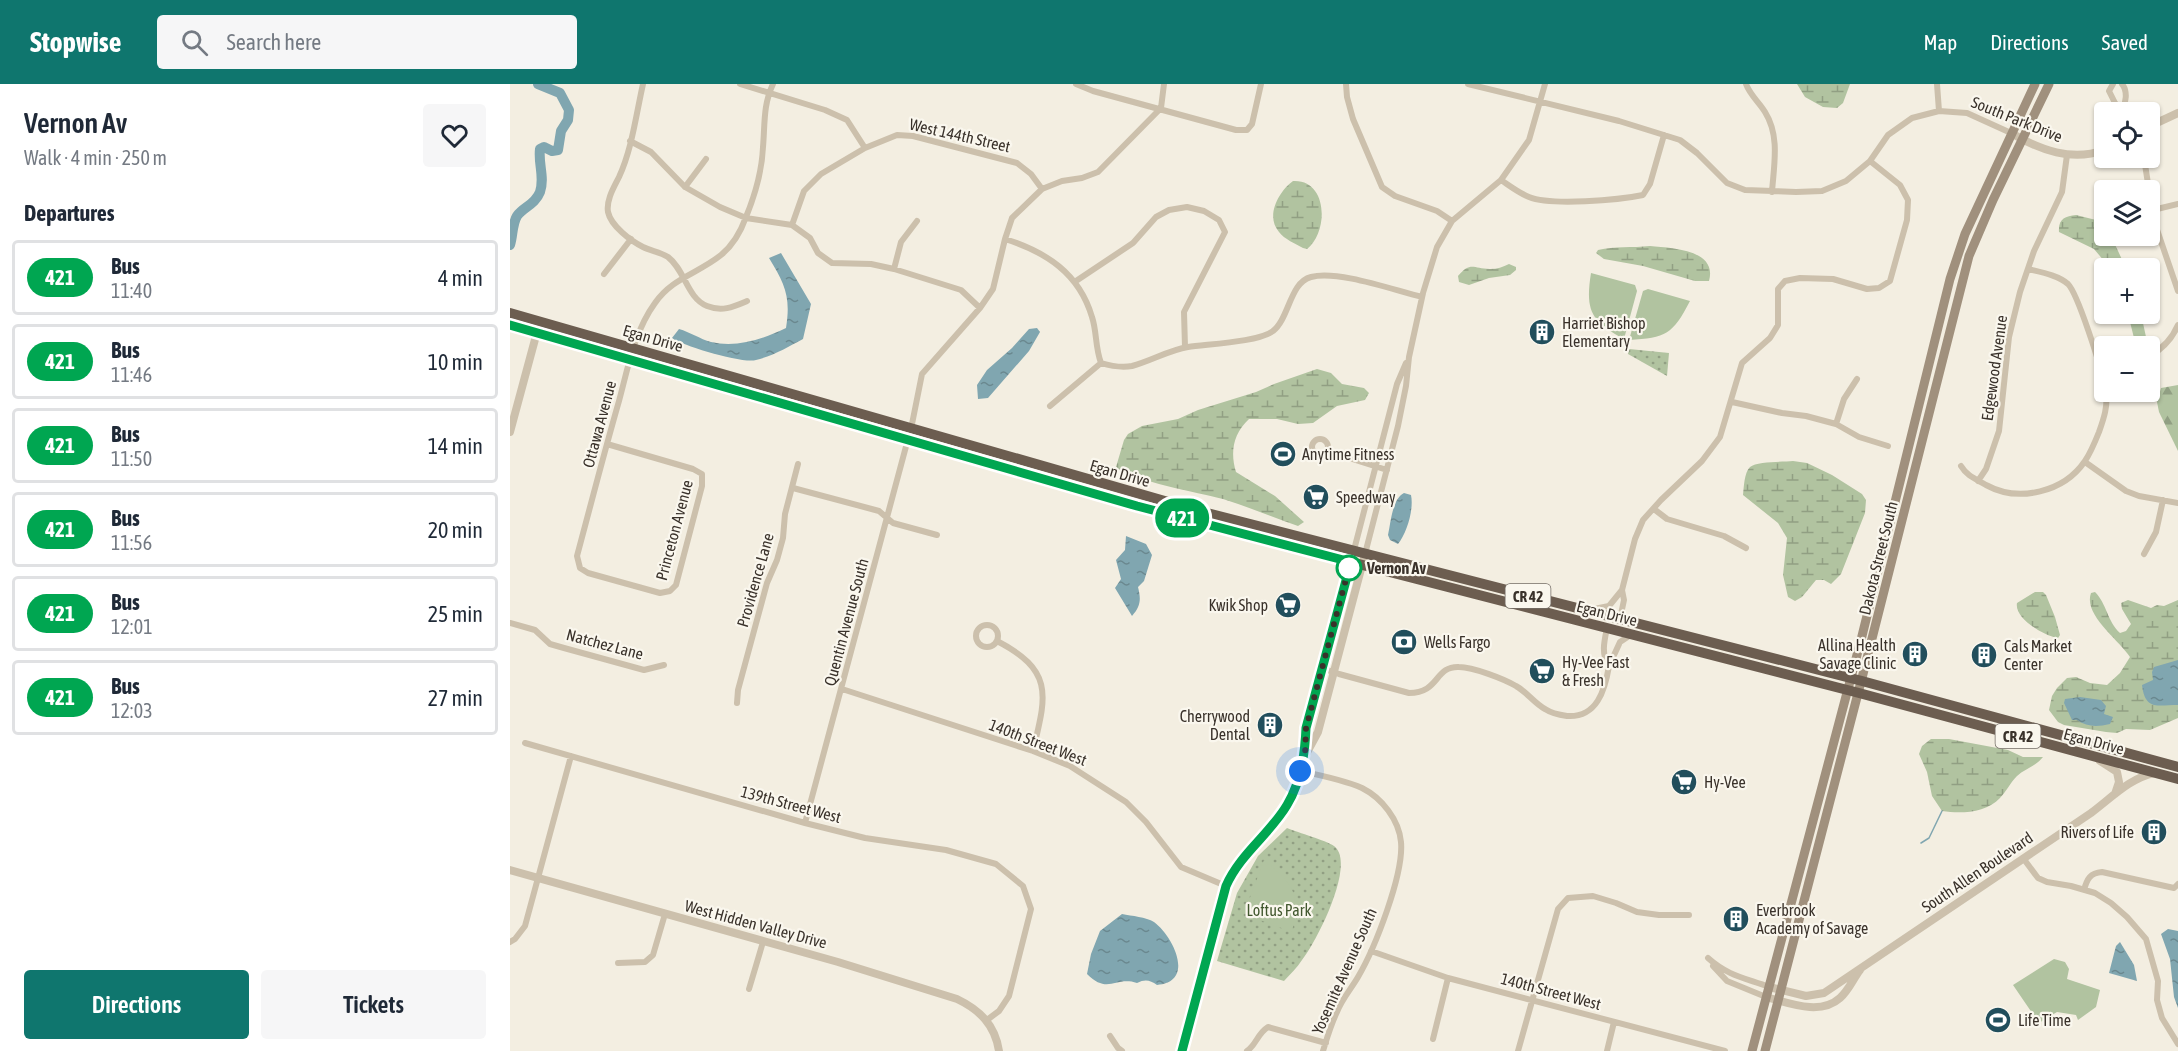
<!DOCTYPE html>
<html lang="en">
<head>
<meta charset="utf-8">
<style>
  body { margin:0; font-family:"Asap Condensed",sans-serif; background:#f6f6f7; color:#1f2937; height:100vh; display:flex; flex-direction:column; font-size:22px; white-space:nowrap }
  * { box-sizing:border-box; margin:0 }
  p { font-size:20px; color:#747a83 }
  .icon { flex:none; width:33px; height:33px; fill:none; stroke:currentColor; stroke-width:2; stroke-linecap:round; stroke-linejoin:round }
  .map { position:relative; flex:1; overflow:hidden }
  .panel { display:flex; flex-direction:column; background:#fff; width:510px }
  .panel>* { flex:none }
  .badge { padding:0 12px; border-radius:20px; font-size:21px; line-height:39px }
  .buttons { position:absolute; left:1584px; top:18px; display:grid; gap:12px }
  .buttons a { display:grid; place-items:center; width:66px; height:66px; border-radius:6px; background:#fff; box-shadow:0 2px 4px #0004; font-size:30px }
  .you { position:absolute; width:30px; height:30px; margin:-15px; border:4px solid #fff; border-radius:50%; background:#1a73e8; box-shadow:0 0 0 9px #1a73e833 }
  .map>.badge { position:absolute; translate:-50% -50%; box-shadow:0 0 0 3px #fff }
  h2 { padding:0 24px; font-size:22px; line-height:54px }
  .round { display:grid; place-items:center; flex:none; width:63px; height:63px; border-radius:6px; background:#f6f6f7 }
  .headline { display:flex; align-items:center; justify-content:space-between; height:102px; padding:0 24px }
  h1 { font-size:28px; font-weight:600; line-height:45px }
  .button { display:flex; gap:12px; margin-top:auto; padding:12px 24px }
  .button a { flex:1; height:69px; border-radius:6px; background:#0f766e; color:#fff; font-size:24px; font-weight:600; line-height:69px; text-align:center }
  .button a+a { background:#f6f6f7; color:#1f2937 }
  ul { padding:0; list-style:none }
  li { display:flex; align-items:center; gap:18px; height:75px; margin:0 12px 9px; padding:0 12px; border:3px solid #e0e1e3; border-radius:6px }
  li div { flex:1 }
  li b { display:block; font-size:22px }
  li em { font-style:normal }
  li .badge { min-width:66px; font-weight:700; text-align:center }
  header { display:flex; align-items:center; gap:36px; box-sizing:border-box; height:84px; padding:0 30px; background:#0f766e; color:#fff }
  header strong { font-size:28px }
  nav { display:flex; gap:33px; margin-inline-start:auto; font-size:21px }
  .search { width:420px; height:54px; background:#f6f6f7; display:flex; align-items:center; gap:15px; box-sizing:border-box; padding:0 21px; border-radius:6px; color:#747a83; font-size:22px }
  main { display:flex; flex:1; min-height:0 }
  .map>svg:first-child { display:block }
  .forest { fill:url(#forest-firs) }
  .wetland { fill:url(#wetland-marsh) }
  .park { fill:url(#park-dots) }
  .garden { fill:#b1c3a0 }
  .water { fill:url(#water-ripples) }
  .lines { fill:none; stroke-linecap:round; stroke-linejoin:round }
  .stream { stroke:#80a6b0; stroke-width:1.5 }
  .river { stroke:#80a6b0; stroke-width:10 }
  .minor { stroke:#ccc0ac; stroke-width:6 }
  .tertiary { stroke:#ccc0ac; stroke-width:8 }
  .secondary { stroke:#a0907d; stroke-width:9 }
  .trunk { stroke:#6c5d50; stroke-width:10 }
  .line-casing { stroke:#fff; stroke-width:14 }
  .line { stroke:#00a651; stroke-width:9 }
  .walk { stroke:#3a322b; stroke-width:6; stroke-dasharray:0 10.8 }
  .stop-dot { fill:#fff; stroke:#00a651; stroke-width:3 }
  .labels { text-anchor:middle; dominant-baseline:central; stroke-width:4.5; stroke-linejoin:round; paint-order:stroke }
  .shield { fill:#faf7ee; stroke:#746d66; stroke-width:1.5 }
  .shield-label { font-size:15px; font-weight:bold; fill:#3a322b }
  .street-label { font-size:16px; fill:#3a322b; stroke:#faf7ee }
  .poi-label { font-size:16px; fill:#3a322b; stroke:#faf7ee; text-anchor:start }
  .stop-label { font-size:16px; font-weight:bold; fill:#3a322b; stroke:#faf7ee; text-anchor:start }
  .park-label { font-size:16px; fill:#42582f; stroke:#faf7ee }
</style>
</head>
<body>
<header>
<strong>Stopwise</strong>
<div class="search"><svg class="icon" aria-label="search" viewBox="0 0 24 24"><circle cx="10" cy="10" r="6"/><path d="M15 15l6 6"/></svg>Search here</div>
<nav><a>Map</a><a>Directions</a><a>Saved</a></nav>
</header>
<main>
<section class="panel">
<div class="headline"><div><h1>Vernon Av</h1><p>Walk · 4 min · 250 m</p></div><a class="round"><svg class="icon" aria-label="heart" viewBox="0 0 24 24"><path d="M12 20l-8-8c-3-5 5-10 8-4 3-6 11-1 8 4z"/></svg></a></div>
<h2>Departures</h2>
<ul>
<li><span class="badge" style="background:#00a651;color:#fff">421</span><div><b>Bus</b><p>11:40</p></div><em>4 min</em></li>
<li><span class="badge" style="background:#00a651;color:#fff">421</span><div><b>Bus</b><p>11:46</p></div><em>10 min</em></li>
<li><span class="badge" style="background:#00a651;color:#fff">421</span><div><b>Bus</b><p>11:50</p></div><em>14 min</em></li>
<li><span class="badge" style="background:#00a651;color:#fff">421</span><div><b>Bus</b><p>11:56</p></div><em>20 min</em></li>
<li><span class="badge" style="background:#00a651;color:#fff">421</span><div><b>Bus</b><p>12:01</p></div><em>25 min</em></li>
<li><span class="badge" style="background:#00a651;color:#fff">421</span><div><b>Bus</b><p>12:03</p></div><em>27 min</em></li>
</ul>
<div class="button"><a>Directions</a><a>Tickets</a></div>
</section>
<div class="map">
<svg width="1668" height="967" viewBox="0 0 1668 967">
  <defs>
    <pattern id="forest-firs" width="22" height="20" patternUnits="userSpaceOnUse" patternTransform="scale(1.5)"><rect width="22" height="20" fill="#b1c3a0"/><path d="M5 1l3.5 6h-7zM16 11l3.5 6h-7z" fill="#919f83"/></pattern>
    <pattern id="wetland-marsh" width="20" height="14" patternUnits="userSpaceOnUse" patternTransform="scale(1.5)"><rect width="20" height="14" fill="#b1c3a0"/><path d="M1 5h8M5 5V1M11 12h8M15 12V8" fill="none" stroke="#919f83"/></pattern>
    <pattern id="park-dots" width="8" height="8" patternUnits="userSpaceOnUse" patternTransform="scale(1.5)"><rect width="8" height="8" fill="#b1c3a0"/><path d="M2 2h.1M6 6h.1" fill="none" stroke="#919f83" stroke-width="1.8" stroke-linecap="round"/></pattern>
    <pattern id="water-ripples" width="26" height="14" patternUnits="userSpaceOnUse" patternTransform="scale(1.5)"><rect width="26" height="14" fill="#80a6b0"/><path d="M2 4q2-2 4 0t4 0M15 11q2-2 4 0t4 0" fill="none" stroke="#6a888f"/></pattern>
  </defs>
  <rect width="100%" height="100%" fill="#f3eee1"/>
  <!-- forest -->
  <path class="forest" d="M1668 301V367L1649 328 1647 318 1651 304Z"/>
  <!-- wetland -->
  <path class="wetland" d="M1287 0H1340L1333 19 1327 24 1313 23 1295 13Z
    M783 97C818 95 819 148 797 165L793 164C786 160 774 155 769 148 755 132 769 107 783 97Z
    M1566 131 1594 138V152H1601L1616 184H1600L1584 165 1549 148C1548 135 1555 132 1566 131Z
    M1140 162C1160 164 1208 165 1199 197H1185L1133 182 1094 175 1086 169 1088 166C1105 162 1122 164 1140 162Z
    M999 180 1006 183V186L1000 191 979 194 959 201 949 198 948 192C961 177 963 185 980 185 987 185 993 183 999 180Z
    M1618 230H1631L1638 262H1626Z
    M807 285 821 289 832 300 854 304 859 309 855 316 827 322 803 339 788 340 767 335H739C723 350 720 368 726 388L765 412 794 438 788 442C763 433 738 423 713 415 687 408 625 398 606 383L614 356 618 350 632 342 668 335 688 326 746 308 764 300Z
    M1283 377 1297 379 1322 391 1352 410 1356 416 1355 429 1331 490 1321 500 1314 496H1306L1292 513 1285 517 1278 513 1273 491 1277 454 1268 439 1233 411C1234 403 1234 389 1240 383 1247 377 1273 378 1283 377Z
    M1525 508H1533L1536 511 1545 533 1550 551 1548 554C1534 552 1504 534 1507 519Z
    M1585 508C1597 520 1597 537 1610 549L1616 547 1621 540 1612 525 1611 519 1618 516 1641 524 1647 521 1654 522 1668 516V634L1640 646 1616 645 1607 649 1596 648 1554 641 1548 638 1539 626 1542 612 1547 604 1557 594 1566 593 1580 599 1597 601 1610 589 1620 573C1609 556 1573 531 1581 509Z
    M1421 655H1439L1498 666 1513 673H1533C1525 683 1516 684 1507 692 1500 699 1496 708 1490 714 1476 729 1451 730 1432 727L1422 712 1417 688 1409 670 1412 662Z"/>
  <!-- park -->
  <path class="park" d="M1119 265 1159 269 1157 292 1118 270Z
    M777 744C789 749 815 756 824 762 847 779 806 859 792 876 787 884 780 890 774 897L707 877 727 809 748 772Z"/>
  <!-- garden -->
  <path class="garden" d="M1081 189 1125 201 1127 207 1114 255C1081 237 1075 227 1081 189Z
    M1138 205 1180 217C1163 250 1156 254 1119 256L1133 207Z
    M754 776C785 801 790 809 782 848L739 832 735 827Z
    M1544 875 1555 878 1559 885 1557 895 1590 906 1586 923 1568 936 1566 931 1547 928 1529 939 1503 901Z"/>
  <!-- water -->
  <path class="water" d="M271 169 301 220 293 255C278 263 263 272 246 276 233 280 173 262 162 254L169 245C180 248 190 255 201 258 227 264 253 255 276 244 281 213 275 200 259 174Z
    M527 244 530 248 519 267 478 314 468 315 467 301 477 286 502 264 519 245Z
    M894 409 901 411C904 425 897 449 888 460L880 456 878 451C881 438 882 415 894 409Z
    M616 452 636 460 642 471 634 497 628 503C631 515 631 522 622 532L605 504 611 495 606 476 615 466Z
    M1668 576V621C1648 621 1635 627 1632 601L1643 596 1642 588 1644 583Z
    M1570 613 1591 616 1596 622 1594 630 1603 633 1600 640C1587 643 1577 643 1567 636H1562L1554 619 1555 615Z
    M612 830C622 832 636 833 644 838 663 852 686 898 647 901 640 896 635 895 627 899 605 892 598 911 577 890L581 870 590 847Z
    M1658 845 1668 847V924L1664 913 1660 875 1651 850Z
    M1610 858 1624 881 1627 897 1599 889 1606 862Z"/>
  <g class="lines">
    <!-- stream -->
    <path class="stream" d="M1411 759 1419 754 1432 727"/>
    <!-- river -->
    <path class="river" d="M0 161C3 152 2 140 7 132 13 123 25 121 30 108 35 93 28 80 30 65L34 63 42 67 48 66 51 47 58 36 59 26 50 9 28 0"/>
    <!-- minor -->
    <path class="minor" d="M133 0C126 31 122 65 109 93 104 103 96 116 98 128 101 142 121 157 133 163 141 167 150 168 158 173 175 186 177 214 197 222 212 228 223 223 237 217
      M230 0 315 26 337 36 355 64 387 51 403 52 507 79 521 90 532 105
      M566 0 583 7 726 46H737L742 40 751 0
      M836 0 837 13 843 35 872 103 885 112 927 127 942 137
      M958 0 1109 37 1170 56 1187 69 1217 99 1235 106 1286 108 1312 107 1336 97 1360 77 1378 51 1402 34 1429 27 1457 29 1501 49
      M1236 0C1240 11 1249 18 1255 28 1270 52 1264 80 1262 108
      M1427 0 1429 27
      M1603 0 1599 7 1605 19 1613 28
      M1612 0C1618 7 1616 19 1612 27
      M120 57 141 68 175 103 210 123 236 134 282 141 300 154 308 169 322 179 361 180 384 185 451 206 470 224
      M1634 74 1639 106
      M991 96C1000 102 1009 109 1019 113 1041 122 1109 116 1133 111L1140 100 1154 51
      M175 103 196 75
      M1640 108 1644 137 1668 207
      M1643 126 1668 120
      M282 141 294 107 311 90 355 64
      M495 155C536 168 569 189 582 233 587 248 585 263 591 279 601 282 611 284 622 282 641 277 659 266 678 263 697 260 749 258 763 247 779 235 780 198 801 193 828 186 883 206 912 213
      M384 185 391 158 407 137
      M1518 185C1530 188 1548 191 1558 200 1568 210 1590 281 1594 298
      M94 190 121 155
      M566 197 623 159 646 133 659 126 677 123 694 127 709 136 715 148 674 228 675 263
      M1640 272C1652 265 1662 255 1668 241
      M1222 318 1272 329 1296 332 1326 340 1349 353 1378 362
      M540 322 591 279
      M1326 340 1334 315 1347 295
      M401 345 412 290 470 224 483 205 495 155 502 134 532 105 552 97 572 94 588 88 651 24 654 0
      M802 363a8 8 0 1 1 16 0a8 8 0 1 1-16 0Z
      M97 360 183 385 192 390V402L166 501 160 507 150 509 78 489 70 484 67 472C81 420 94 369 109 317 118 284 124 248 145 219 162 194 189 189 211 171 222 162 231 147 236 133 245 111 252 87 253 63 255 40 253 21 263 0
      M817 367 877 386
      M1575 378 1616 407 1629 412 1668 419
      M1451 382C1457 392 1466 395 1476 401 1509 419 1554 408 1575 377 1581 368 1585 358 1589 348 1594 334 1598 322 1596 308
      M1468 397 1476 385 1489 347 1499 253 1510 208 1524 167 1552 108 1557 71
      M283 404 369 427 383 439 427 451
      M1144 425 1157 435 1214 452 1236 464
      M844 466 887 300 896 279
      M855 470 888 342 896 302 899 273 913 209 927 163 942 137 991 96 1019 56 1035 0
      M1634 470 1646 448 1653 416
      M1112 506 1125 455 1133 436 1151 416 1192 377 1210 353 1232 279 1260 254 1268 241V205L1275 197 1290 194 1323 195 1357 205 1369 204 1380 197 1397 136 1398 116 1390 101 1360 77
      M1084 525 1099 522 1112 506 1114 516 1110 535
      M0 539 25 546 40 560 54 564 134 586 154 581
      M466 552a11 11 0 1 1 22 0a11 11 0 1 1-22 0Z
      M1097 544C1094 558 1091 570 1099 582L1110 558 1122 550
      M487 557C545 587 536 612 523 667
      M812 584 829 590 899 609C930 609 924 582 949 583 963 583 994 595 1006 602 1017 608 1024 619 1035 625 1041 629 1050 631 1057 632 1087 634 1095 606 1099 582
      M332 605 523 667 560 682 616 718 636 738 671 783 716 802
      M227 619 228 606 257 499 267 476 273 454 275 430 288 380
      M15 659 295 739 355 754 436 766 486 780 513 802 521 825 499 912 489 927 477 936
      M790 687C809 691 834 696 852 704 872 714 889 736 891 758 894 790 865 864 848 893 841 905 832 915 827 928 821 940 817 954 813 967
      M295 739 398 355
      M1513 774 1528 794 1537 798 1561 802 1585 809 1601 819 1617 833 1636 855 1648 897 1647 916 1652 934 1668 960
      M1574 806C1577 795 1580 789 1592 788L1664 804 1668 800
      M0 858 5 855 15 842 61 672
      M861 867 938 894 1215 967
      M1198 874C1218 892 1235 894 1259 903
      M108 879 135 878 143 871 155 830
      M1203 882 1217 897 1256 913
      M239 905 253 858
      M600 952 608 964 612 967
      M923 955 938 894
      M737 967C747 960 747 950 758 943L816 959
      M1008 967 1048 825 1058 814 1083 812 1106 819 1127 828 1149 831H1179
      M1097 967 1104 938"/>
    <!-- tertiary -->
    <path class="tertiary" d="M1640 42 1668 29
      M1501 49C1530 66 1562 78 1594 66
      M0 348 27 248
      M795 669 796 644 842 474
      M1590 677 1607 688 1609 698 1605 710
      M0 786 328 878 447 915C470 926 485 941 489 967
      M1259 903 1296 912 1314 909 1581 729C1600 715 1621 693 1645 689
      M1256 913C1279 919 1310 932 1330 914 1339 906 1343 895 1350 886
      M672 967 716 802 721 791 737 768 778 720 795 672 808 648 855 470"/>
    <!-- secondary -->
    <path class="secondary" d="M1242 967 1352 552 1440 195 1455 150 1525 0
      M1255 967 1353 590 1459 172 1483 116 1539 0"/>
    <!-- trunk -->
    <path class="trunk" d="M0 229 693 428 1352 597 1668 683
      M0 241 690 439 1349 609 1668 695"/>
  </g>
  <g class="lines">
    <defs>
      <path id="line" d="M0 241 627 422 841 478 796 644C795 670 791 698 777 721 760 750 730 770 716 802L672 967"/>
    </defs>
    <!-- line casing -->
    <use href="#line" class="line-casing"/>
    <!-- line -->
    <use href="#line" class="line"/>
    <!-- walk -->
    <path class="walk" d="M790 687 795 672 796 644 839 484"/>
  </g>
  <!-- icons -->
  <defs>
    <symbol id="building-disc" viewBox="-11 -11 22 22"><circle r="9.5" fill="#214e5c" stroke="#faf7ee"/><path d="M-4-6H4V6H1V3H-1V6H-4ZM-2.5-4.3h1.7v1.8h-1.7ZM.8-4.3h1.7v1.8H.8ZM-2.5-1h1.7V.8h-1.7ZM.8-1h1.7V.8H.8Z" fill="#fff"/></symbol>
    <symbol id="stadium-disc" viewBox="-11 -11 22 22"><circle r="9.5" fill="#214e5c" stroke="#faf7ee"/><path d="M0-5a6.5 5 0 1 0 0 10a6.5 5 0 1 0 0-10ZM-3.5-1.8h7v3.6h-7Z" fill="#fff"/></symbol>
    <symbol id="supermarket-disc" viewBox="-11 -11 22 22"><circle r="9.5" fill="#214e5c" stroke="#faf7ee"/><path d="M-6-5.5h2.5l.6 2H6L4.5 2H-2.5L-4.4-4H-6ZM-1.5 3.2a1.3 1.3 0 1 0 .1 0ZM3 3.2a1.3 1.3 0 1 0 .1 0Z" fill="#fff"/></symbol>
    <symbol id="bank-disc" viewBox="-11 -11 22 22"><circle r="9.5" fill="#214e5c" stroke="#faf7ee"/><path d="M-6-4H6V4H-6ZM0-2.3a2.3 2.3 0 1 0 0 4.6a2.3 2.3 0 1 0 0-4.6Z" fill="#fff"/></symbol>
  </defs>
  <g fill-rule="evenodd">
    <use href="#building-disc" x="1017" y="233" width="30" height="30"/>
    <use href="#stadium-disc" x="758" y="355" width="30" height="30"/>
    <use href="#supermarket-disc" x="791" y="398" width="30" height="30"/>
    <use href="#supermarket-disc" x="763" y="506" width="30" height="30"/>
    <use href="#bank-disc" x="879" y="543" width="30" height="30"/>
    <use href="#building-disc" x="1390" y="555" width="30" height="30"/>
    <use href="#building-disc" x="1459" y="556" width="30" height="30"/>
    <use href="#supermarket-disc" x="1017" y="572" width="30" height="30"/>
    <use href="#building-disc" x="745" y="626" width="30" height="30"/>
    <use href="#supermarket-disc" x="1159" y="683" width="30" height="30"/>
    <use href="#building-disc" x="1629" y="733" width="30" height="30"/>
    <use href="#building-disc" x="1211" y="820" width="30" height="30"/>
    <use href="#stadium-disc" x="1473" y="921" width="30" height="30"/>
  </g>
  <!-- markers -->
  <circle class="stop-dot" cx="839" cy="484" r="12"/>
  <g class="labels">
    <!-- shield labels -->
    <g class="shield">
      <rect x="995.5" y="500" width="45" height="24" rx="4.5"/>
      <rect x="1485.5" y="640" width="45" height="24" rx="4.5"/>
    </g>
    <g class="shield-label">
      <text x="1018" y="512">CR 42</text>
      <text x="1508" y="652">CR 42</text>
    </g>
    <!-- street labels -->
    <g class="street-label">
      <text transform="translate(1507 35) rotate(22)">South Park Drive</text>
      <text transform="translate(450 51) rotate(13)">West 144th Street</text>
      <text transform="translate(143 254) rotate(16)">Egan Drive</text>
      <text transform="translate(1484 284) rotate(-82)">Edgewood Avenue</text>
      <text transform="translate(89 340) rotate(-75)">Ottawa Avenue</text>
      <text transform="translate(610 389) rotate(16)">Egan Drive</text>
      <text transform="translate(164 446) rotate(-75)">Princeton Avenue</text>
      <text transform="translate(1368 474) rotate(-76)">Dakota Street South</text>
      <text transform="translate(245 496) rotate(-74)">Providence Lane</text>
      <text transform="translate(1097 529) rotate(14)">Egan Drive</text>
      <text transform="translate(336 538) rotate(-75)">Quentin Avenue South</text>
      <text transform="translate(95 560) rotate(15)">Natchez Lane</text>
      <text transform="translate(1584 657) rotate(15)">Egan Drive</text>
      <text transform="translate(528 658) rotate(21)">140th Street West</text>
      <text transform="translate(281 720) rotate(15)">139th Street West</text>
      <text transform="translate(1467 788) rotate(-34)">South Allen Boulevard</text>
      <text transform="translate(246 840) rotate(15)">West Hidden Valley Drive</text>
      <text transform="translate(834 887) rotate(-66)">Yosemite Avenue South</text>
      <text transform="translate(1041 907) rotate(15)">140th Street West</text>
    </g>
    <!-- poi labels -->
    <g class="poi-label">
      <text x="1052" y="239">Harriet Bishop<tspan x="1052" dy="18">Elementary</tspan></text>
      <text x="792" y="370">Anytime Fitness</text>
      <text x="826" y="413">Speedway</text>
      <text x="758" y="521" text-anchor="end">Kwik Shop</text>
      <text x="914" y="558">Wells Fargo</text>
      <text x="1386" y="561" text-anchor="end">Allina Health<tspan x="1386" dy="18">Savage Clinic</tspan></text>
      <text x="1494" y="562">Cals Market<tspan x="1494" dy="18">Center</tspan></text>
      <text x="1052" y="578">Hy-Vee Fast<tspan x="1052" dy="18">&amp; Fresh</tspan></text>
      <text x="740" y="632" text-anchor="end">Cherrywood<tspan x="740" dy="18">Dental</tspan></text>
      <text x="1194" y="698">Hy-Vee</text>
      <text x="1624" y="748" text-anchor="end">Rivers of Life</text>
      <text x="1246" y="826">Everbrook<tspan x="1246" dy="18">Academy of Savage</tspan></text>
      <text x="1508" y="936">Life Time</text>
    </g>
    <!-- stop labels -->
    <g class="stop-label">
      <text x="857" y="484">Vernon Av</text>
    </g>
    <!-- park labels -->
    <g class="park-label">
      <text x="769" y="826">Loftus Park</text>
    </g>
  </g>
</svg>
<div class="buttons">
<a><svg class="icon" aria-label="locate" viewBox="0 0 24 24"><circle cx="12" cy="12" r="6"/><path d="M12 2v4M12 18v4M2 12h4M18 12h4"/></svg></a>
<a><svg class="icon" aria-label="layers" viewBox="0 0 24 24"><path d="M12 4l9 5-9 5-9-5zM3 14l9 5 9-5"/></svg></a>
<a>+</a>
<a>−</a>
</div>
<div class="you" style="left:790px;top:687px"></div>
<b class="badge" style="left:672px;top:434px;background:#00a651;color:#fff">421</b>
</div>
</main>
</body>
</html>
